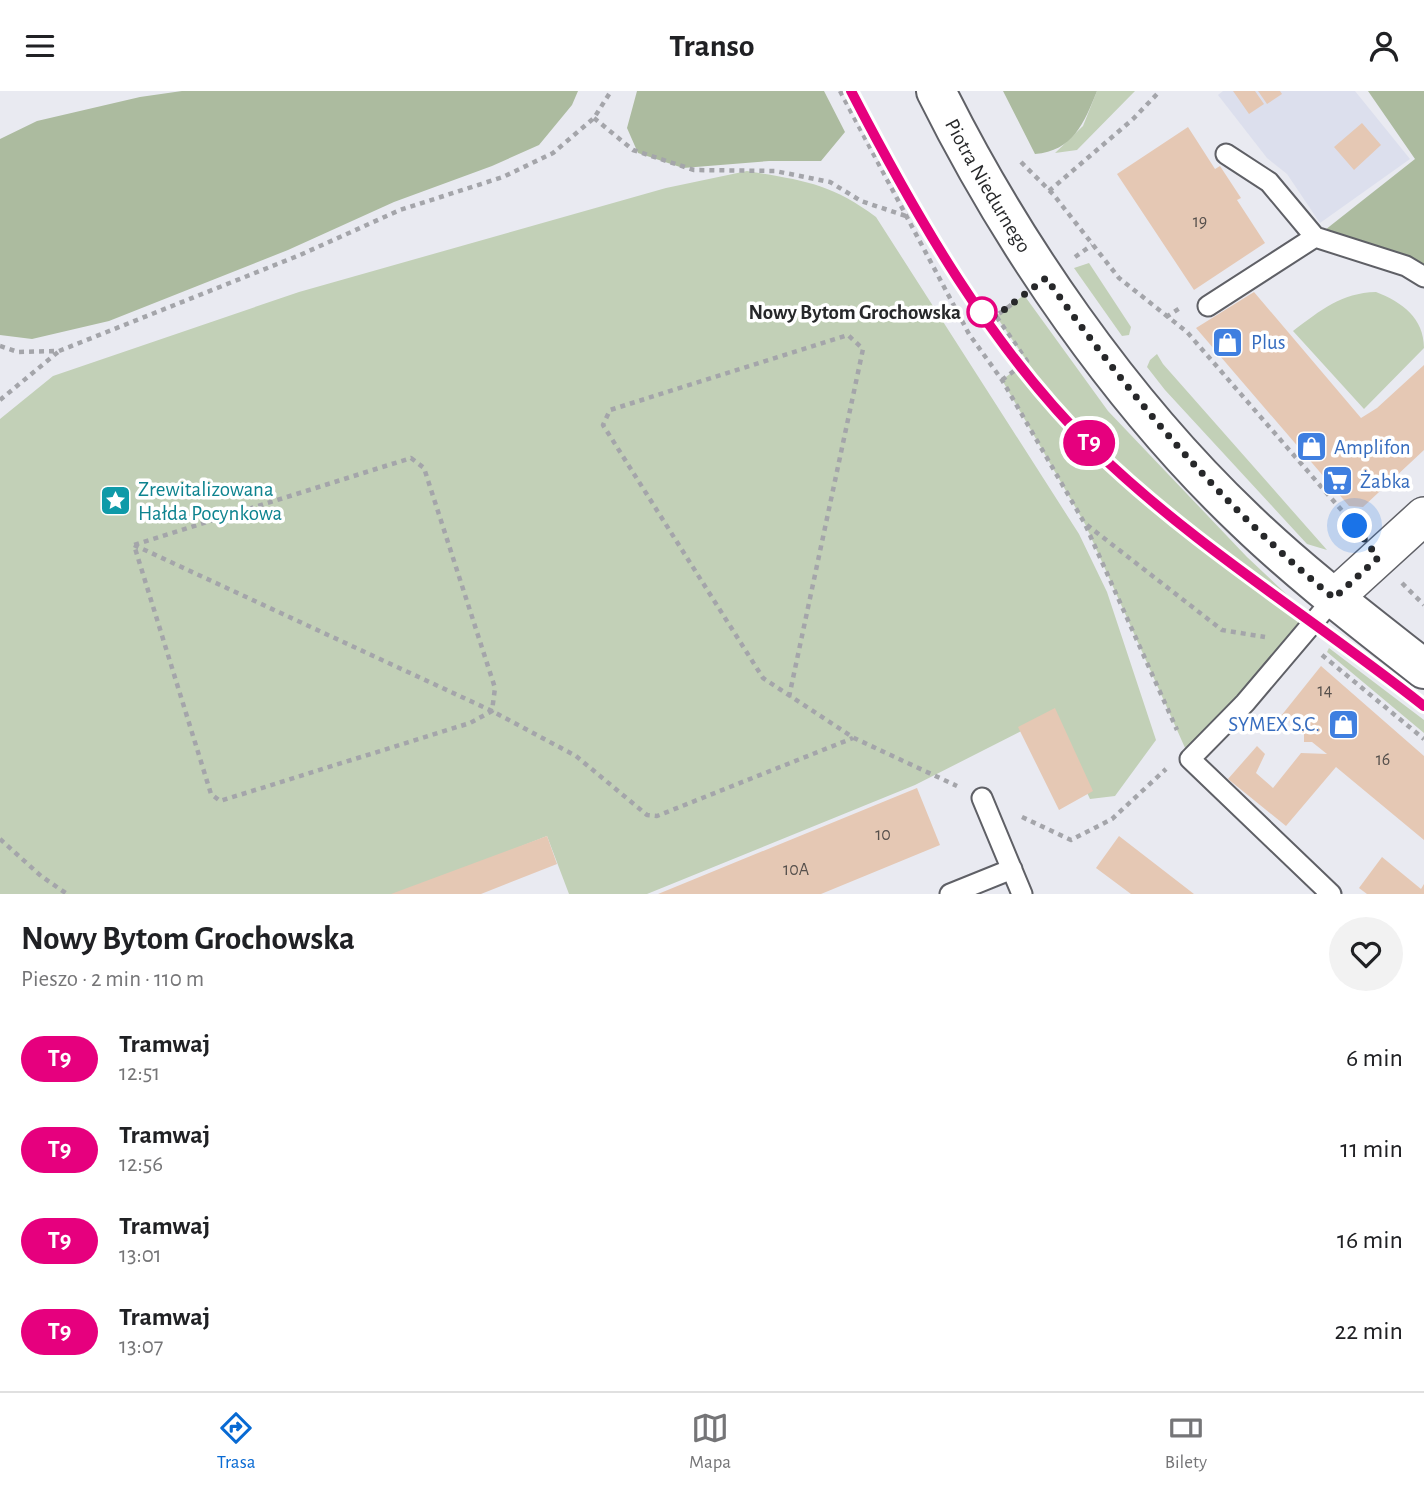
<!DOCTYPE html>
<html lang="pl">
<head>
<meta charset="utf-8">
<style>
  body { margin:0; font-family:"Alegreya Sans",sans-serif; background:#f2f2f2; color:#202124; height:100vh; display:flex; flex-direction:column; font-size:26px; white-space:nowrap }
  * { box-sizing:border-box; margin:0 }
  p { font-size:23px; color:#757577 }
  .icon { flex:none; width:38px; height:38px; fill:none; stroke:currentColor; stroke-width:2; stroke-linecap:round; stroke-linejoin:round }
  .map { position:relative; height:803px; overflow:hidden }
  .panel { display:flex; flex-direction:column; background:#fff; flex:1 }
  .panel>* { flex:none }
  .badge { padding:0 14px; border-radius:23px; font-size:24px; line-height:46px }
  .you { position:absolute; width:35px; height:35px; margin:-18px; border:5px solid #fff; border-radius:50%; background:#1a73e8; box-shadow:0 0 0 10px #1a73e833 }
  .map>.badge { position:absolute; translate:-50% -50%; box-shadow:0 0 0 4px #fff }
  .round { display:grid; place-items:center; flex:none; width:74px; height:74px; border-radius:37px; background:#f2f2f2 }
  .headline { display:flex; align-items:center; justify-content:space-between; height:119px; padding:0 21px }
  h1 { font-size:33px; font-weight:700; line-height:52px }
  ul { padding:0; list-style:none }
  li { display:flex; align-items:center; gap:21px; height:91px; padding:0 21px }
  li div { flex:1 }
  li b { display:block; font-size:26px }
  li em { font-style:normal }
  li .badge { min-width:77px; font-weight:700; text-align:center }
  header { display:flex; justify-content:space-between; align-items:center; height:91px; padding:0 21px; background:#fff; font-size:32px; font-weight:700 }
  .tab-bar { display:flex; justify-content:space-around; align-items:center; height:98px; border-top:2px solid #e0e0e0; background:#fff; font-size:19px; color:#757577 }
  .tab-bar a { display:grid; justify-items:center; gap:4px }
  .tab-bar .current { color:#086ad3 }
  .map>svg:first-child { display:block }
  .built { fill:#dcdfed }
  .green { fill:#c2d0b7 }
  .forest { fill:#acbb9f }
  .building { fill:#e5c8b4 }
  .lines { fill:none; stroke-linecap:round; stroke-linejoin:round }
  .service-casing { stroke:#5f6066; stroke-width:23 }
  .minor-casing { stroke:#5f6066; stroke-width:40 }
  .tertiary-casing { stroke:#5f6066; stroke-width:42 }
  .path { stroke:#a4a5aa; stroke-width:4.5; stroke-dasharray:5 5; stroke-linecap:butt }
  .service { stroke:#fff; stroke-width:19 }
  .minor { stroke:#fff; stroke-width:37 }
  .tertiary { stroke:#fff; stroke-width:38 }
  .tram { stroke:#5a5b5e; stroke-width:2 }
  .line-casing { stroke:#fff; stroke-width:16 }
  .line { stroke:#e6007e; stroke-width:10 }
  .walk { stroke:#27282a; stroke-width:7; stroke-dasharray:0 12.6 }
  .stop-dot { fill:#fff; stroke:#e6007e; stroke-width:3.5 }
  .labels { text-anchor:middle; dominant-baseline:central; stroke-width:7; stroke-linejoin:round; paint-order:stroke }
  .number-label { font-size:18px; fill:#56504c }
  .street-label { font-size:21px; fill:#27282a; stroke:#fff }
  .stop-label { font-size:21px; font-weight:bold; fill:#27282a; stroke:#fff; text-anchor:end }
  .shop-label { font-size:21px; fill:#366cbe; stroke:#fff; text-anchor:start }
  .culture-label { font-size:21px; fill:#0d838f; stroke:#fff; text-anchor:start }
</style>
</head>
<body>
<header><svg class="icon" aria-label="menu" viewBox="0 0 24 24"><path d="M4 6h16M4 12h16M4 18h16"/></svg>Transo<svg class="icon" aria-label="person" viewBox="0 0 24 24"><circle cx="12" cy="8" r="4"/><path d="M4 21q1-7 8-7t8 7"/></svg></header>
<div class="map">
<svg width="1424" height="803" viewBox="0 0 1424 803">
  <rect width="100%" height="100%" fill="#e9eaf1"/>
  <!-- built -->
  <path class="built" d="M1223 0H1355L1410 68 1320 132 1287 83 1267 67 1218 4Z"/>
  <!-- green -->
  <path class="green" d="M1097 0H1135L1077 59 1055 62 1083 35Z
    M747 80C801 89 831 92 876 126L1079 443 1107 501 1156 649 1115 705 1090 708 1051 625 915 694 647 803H569L547 745 400 803H0V328L53 285 299 201 666 97Z
    M1089 172 1131 236 1129 244 1122 245 1074 177Z
    M1376 201C1402 211 1424 227 1424 257L1364 318 1293 240C1321 219 1341 202 1376 201Z
    M1024 204 1108 320 1247 466 1301 517 1305 528 1190 668 1085 433 1002 289 1027 270 996 225Z
    M1157 263 1163 273 1327 459 1307 453 1165 299 1147 276 1150 269Z
    M1329 557 1424 629V642L1327 561Z"/>
  <!-- forest -->
  <path class="forest" d="M182 0H578L572 14 539 54 492 75 394 111 288 159 109 230 32 248 0 244V48L37 30 140 6Z
    M637 0H824L845 41 821 70H769L683 77 638 62 627 37Z
    M1003 0H1097C1084 32 1073 60 1035 63Z
    M1368 0H1424V179L1325 139 1415 68Z"/>
  <!-- building -->
  <path class="building" d="M1233 0H1255L1264 13 1249 23Z
    M1258 0H1280L1282 3 1267 13Z
    M1362 32 1381 54 1354 79 1334 56Z
    M1188 36 1215 78 1220 75 1241 107 1237 109 1265 152 1194 199 1117 83Z
    M1254 201 1361 327 1377 317 1424 274V359L1363 416 1349 415 1196 237Z
    M1321 575 1424 665V749L1336 676 1286 735 1228 688 1257 655 1265 663 1256 682 1273 697 1301 662 1327 663 1312 651H1304V643L1281 625Z
    M1055 617 1093 700 1059 719 1018 636Z
    M917 697 940 754 821 803H658Z
    M547 745 557 773 481 803H391Z
    M1119 745 1194 803H1131L1096 777Z
    M1382 766 1421 798 1424 793V803H1367L1359 797Z"/>
  <g class="lines">
    <defs>
      <path id="service" d="M1226 63 1269 91 1315 146 1406 175 1424 186
        M1208 215 1315 146
        M982 707 1022 803
        M950 803 1012 778
        M1331 803 1190 668 1245 612 1334 507"/>
      <path id="minor" d="M1334 507 1424 425"/>
      <g id="tertiary">
        <path id="s1" d="M936 0C1012 153 1121 311 1245 429 1301 483 1363 530 1424 578"/>
      </g>
    </defs>
    <!-- service casing -->
    <use href="#service" class="service-casing"/>
    <!-- minor casing -->
    <use href="#minor" class="minor-casing"/>
    <!-- tertiary casing -->
    <use href="#tertiary" class="tertiary-casing"/>
    <!-- path -->
    <path class="path" d="M840 0 969 243 1002 289 1085 433 1177 639
      M594 27 633 59 694 79 775 80 830 91 861 110 906 125
      M1021 71 1053 103 1119 187 1187 241 1357 437
      M1049 100 1133 28 1160 0
      M1075 166 1092 154
      M1166 226 1180 217
      M0 255 18 261 59 260 300 164 400 119 503 86 553 62 594 27 611 0
      M1002 289 1027 270 996 225 1015 211
      M0 309 58 261
      M411 367 424 377 495 597 492 620 470 632 220 710 211 703 134 454Z
      M1087 434 1222 539 1265 546
      M134 454 492 620 576 665 647 724 657 725 853 647
      M1402 492 1424 514
      M1322 564 1424 648
      M789 606 863 258 848 244 610 319 603 334 763 587 854 647 957 695
      M1022 726 1071 749 1112 728 1166 678
      M0 748 41 785 67 803"/>
    <!-- service -->
    <use href="#service" class="service"/>
    <!-- minor -->
    <use href="#minor" class="minor"/>
    <!-- tertiary -->
    <use href="#tertiary" class="tertiary"/>
    <!-- tram -->
    <path class="tram" d="M851 0C918 127 991 256 1094 358 1194 457 1315 528 1424 615"/>
  </g>
  <g class="lines">
    <defs>
      <path id="line" d="M851 0C917 127 991 257 1094 358 1195 456 1314 528 1424 615"/>
    </defs>
    <!-- line casing -->
    <use href="#line" class="line-casing"/>
    <!-- line -->
    <use href="#line" class="line"/>
    <!-- walk -->
    <path class="walk" d="M982 221 996 225 1046 187C1130 305 1221 415 1334 507L1378 467 1355 435"/>
  </g>
  <!-- icons -->
  <defs>
    <symbol id="shop-square" viewBox="-11 -11 22 22"><rect x="-9" y="-9" width="18" height="18" rx="4" fill="#3f7fe0" stroke="#fff"/><path d="M-5-2.5h2.3a2.7 3.5 0 0 1 5.4 0H5L5.5 6h-11ZM-1.5-2.5h3a1.5 2.3 0 0 0-3 0Z" fill="#fff"/></symbol>
    <symbol id="supermarket-square" viewBox="-11 -11 22 22"><rect x="-9" y="-9" width="18" height="18" rx="4" fill="#3f7fe0" stroke="#fff"/><path d="M-6-5.5h2.5l.6 2H6L4.5 2H-2.5L-4.4-4H-6ZM-1.5 3.2a1.3 1.3 0 1 0 .1 0ZM3 3.2a1.3 1.3 0 1 0 .1 0Z" fill="#fff"/></symbol>
    <symbol id="sight-square" viewBox="-11 -11 22 22"><rect x="-9" y="-9" width="18" height="18" rx="4" fill="#0f9aa8" stroke="#fff"/><path d="M0-6L1.8-2.2L6-1.7L2.9 1.2L3.7 5.4L0 3.3L-3.7 5.4L-2.9 1.2L-6-1.7L-1.8-2.2Z" fill="#fff"/></symbol>
  </defs>
  <g fill-rule="evenodd">
    <use href="#shop-square" x="1210" y="234" width="35" height="35"/>
    <use href="#shop-square" x="1294" y="338" width="35" height="35"/>
    <use href="#supermarket-square" x="1320" y="372" width="35" height="35"/>
    <use href="#sight-square" x="98" y="392" width="35" height="35"/>
    <use href="#shop-square" x="1326" y="616" width="35" height="35"/>
  </g>
  <!-- markers -->
  <circle class="stop-dot" cx="982" cy="221" r="14"/>
  <g class="labels">
    <!-- number labels -->
    <g class="number-label">
      <text x="1200" y="131">19</text>
      <text x="1325" y="600">14</text>
      <text x="1383" y="669">16</text>
      <text x="883" y="744">10</text>
      <text x="796" y="779">10A</text>
    </g>
    <!-- street labels -->
    <g class="street-label">
      <text stroke="none"><textPath href="#s1" startOffset="108">Piotra Niedurnego</textPath></text>
    </g>
    <!-- stop labels -->
    <g class="stop-label">
      <text x="961" y="221">Nowy Bytom Grochowska</text>
    </g>
    <!-- shop labels -->
    <g class="shop-label">
      <text x="1251" y="251">Plus</text>
      <text x="1334" y="356">Amplifon</text>
      <text x="1360" y="390">Żabka</text>
      <text x="1320" y="633" text-anchor="end">SYMEX S.C.</text>
    </g>
    <!-- culture labels -->
    <g class="culture-label">
      <text x="138" y="398">Zrewitalizowana<tspan x="138" dy="24">Hałda Pocynkowa</tspan></text>
    </g>
  </g>
</svg>
<div class="you" style="left:1355px;top:435px"></div>
<b class="badge" style="left:1089px;top:352px;background:#e6007e;color:#fff">T9</b>
</div>
<section class="panel">
<div class="headline"><div><h1>Nowy Bytom Grochowska</h1><p>Pieszo · 2 min · 110 m</p></div><a class="round"><svg class="icon" aria-label="heart" viewBox="0 0 24 24"><path d="M12 20l-8-8c-3-5 5-10 8-4 3-6 11-1 8 4z"/></svg></a></div>
<ul>
<li><span class="badge" style="background:#e6007e;color:#fff">T9</span><div><b>Tramwaj</b><p>12:51</p></div><em>6 min</em></li>
<li><span class="badge" style="background:#e6007e;color:#fff">T9</span><div><b>Tramwaj</b><p>12:56</p></div><em>11 min</em></li>
<li><span class="badge" style="background:#e6007e;color:#fff">T9</span><div><b>Tramwaj</b><p>13:01</p></div><em>16 min</em></li>
<li><span class="badge" style="background:#e6007e;color:#fff">T9</span><div><b>Tramwaj</b><p>13:07</p></div><em>22 min</em></li>
</ul>
</section>
<nav class="tab-bar">
<a class="current"><svg class="icon" aria-label="directions" viewBox="0 0 24 24"><path d="M12 3l9 9-9 9-9-9zM9 14v-3h6M13 9l2 2-2 2"/></svg>Trasa</a>
<a><svg class="icon" aria-label="map" viewBox="0 0 24 24"><path d="M3 6l6-2 6 2 6-2v14l-6 2-6-2-6 2zM9 4v14M15 6v14"/></svg>Mapa</a>
<a><svg class="icon" aria-label="tickets" viewBox="0 0 24 24"><path d="M3 7h18v10H3zM15 7v10"/></svg>Bilety</a>
</nav>
</body>
</html>
